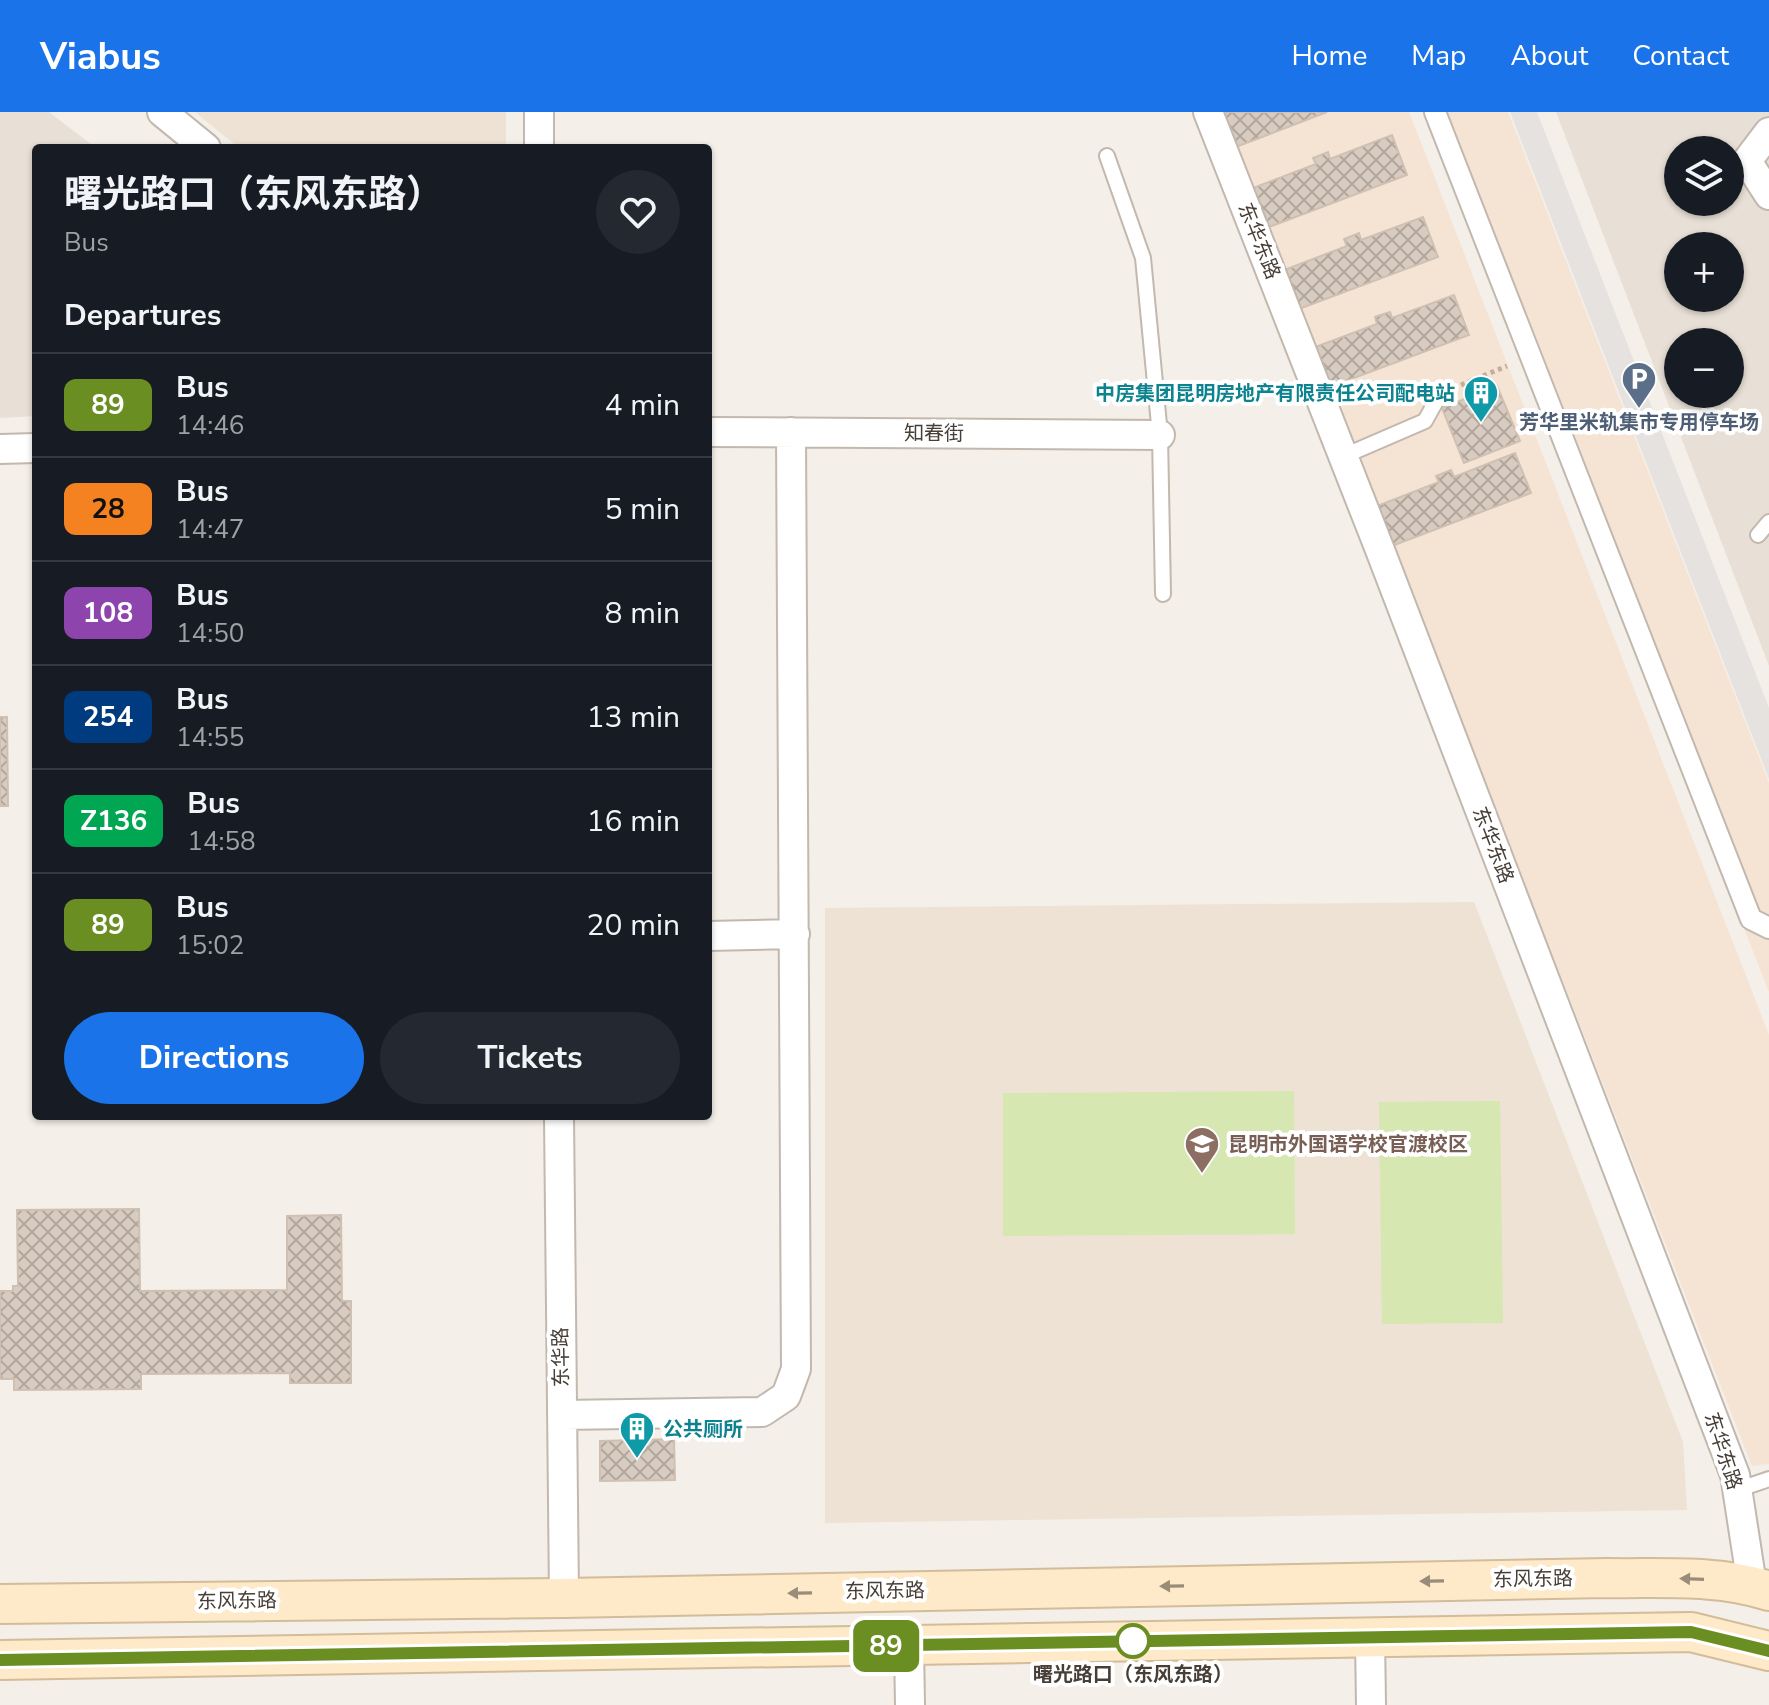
<!DOCTYPE html>
<html lang="en">
<head>
<meta charset="utf-8">
<style>
  body { margin:0; font-family:"Nunito Sans","Noto Sans SC",sans-serif; background:#242831; color:#f1f3f6; height:100vh; display:flex; flex-direction:column; font-size:30px; white-space:nowrap }
  * { box-sizing:border-box; margin:0 }
  p { font-size:26px; color:#9ea1a6 }
  .icon { flex:none; width:44px; height:44px; fill:none; stroke:currentColor; stroke-width:2; stroke-linecap:round; stroke-linejoin:round }
  .map { position:relative; flex:1; overflow:hidden }
  .details { position:absolute; left:32px; top:32px; width:680px; height:976px; display:flex; flex-direction:column; background:#171b24; border-radius:8px; box-shadow:0 2px 6px #0004 }
  .details>* { flex:none }
  .badge { padding:0 16px; border-radius:12px; font-size:28px; line-height:52px }
  .tools { position:absolute; left:1664px; top:24px; display:grid; gap:16px }
  .tools a { display:grid; place-items:center; width:80px; height:80px; border-radius:50%; background:#171b24; box-shadow:0 2px 6px #0004; font-size:40px }
  .map>.badge { position:absolute; translate:-50% -50%; box-shadow:0 0 0 4px #fff }
  h2 { padding:0 32px; font-size:30px; line-height:72px }
  .round { display:grid; place-items:center; flex:none; width:84px; height:84px; border-radius:42px; background:#242831 }
  .head { display:flex; align-items:center; justify-content:space-between; height:136px; padding:0 32px }
  h1 { font-size:38px; font-weight:700; line-height:60px }
  .primary-button { display:flex; gap:16px; margin-top:auto; padding:16px 32px }
  .primary-button a { flex:1; height:92px; border-radius:48px; background:#1a73e8; color:#fff; font-size:32px; font-weight:700; line-height:92px; text-align:center }
  .primary-button a+a { background:#242831; color:#f1f3f6 }
  ul { padding:0; list-style:none }
  li { display:flex; align-items:center; gap:24px; height:104px; padding:0 32px; border-top:2px solid #363941 }
  li div { flex:1 }
  li b { display:block; font-size:30px }
  li em { font-style:normal }
  li .badge { min-width:88px; font-weight:700; text-align:center }
  header { display:flex; align-items:center; gap:48px; box-sizing:border-box; height:112px; padding:0 40px; background:#1a73e8; color:#fff }
  header strong { font-size:38px }
  nav { display:flex; gap:44px; margin-inline-start:auto; font-size:28px }
  .map>svg:first-child { display:block }
  .residential { fill:#e8e0d6; fill-rule:evenodd }
  .commercial { fill:#f5e3d4 }
  .education { fill:#ede2d3 }
  .grass { fill:#d6e7b2 }
  .parking { fill:#e5e2e0 }
  .building { fill:url(#building-cross-hatch); stroke:#d0c0b1; stroke-width:2 }
  .lines { fill:none; stroke-linecap:round; stroke-linejoin:round }
  .service-casing { stroke:#c2b8ae; stroke-width:18 }
  .pedestrian-casing { stroke:#c2b8ae; stroke-width:24 }
  .minor-casing { stroke:#c2b8ae; stroke-width:32 }
  .secondary-casing { stroke:#d3bc99; stroke-width:42 }
  .path { stroke:#c1af9c; stroke-width:5; stroke-dasharray:4 4; stroke-linecap:butt }
  .service { stroke:#fff; stroke-width:14 }
  .pedestrian { stroke:#fff; stroke-width:20 }
  .minor { stroke:#fff; stroke-width:28 }
  .secondary { stroke:#feeac9; stroke-width:38 }
  .oneway { fill:#998c79 }
  .line-casing { stroke:#fff; stroke-width:18 }
  .line { stroke:#6b8e23; stroke-width:12 }
  .stop-dot { fill:#fff; stroke:#6b8e23; stroke-width:4 }
  .labels { text-anchor:middle; dominant-baseline:central; stroke-width:8; stroke-linejoin:round; paint-order:stroke }
  .street-label { font-size:20px; fill:#473f37; stroke:#fff }
  .culture-label { font-size:20px; font-weight:bold; fill:#0d838f; stroke:#fff; text-anchor:end }
  .service-label { font-size:20px; font-weight:bold; fill:#4e5e75; stroke:#fff }
  .education-label { font-size:20px; font-weight:bold; fill:#785e54; stroke:#fff; text-anchor:start }
  .stop-label { font-size:20px; font-weight:bold; fill:#473f37; stroke:#fff }
</style>
</head>
<body>
<header>
<strong>Viabus</strong>
<nav><a>Home</a><a>Map</a><a>About</a><a>Contact</a></nav>
</header>
<div class="map">
<svg width="1769" height="1593" viewBox="0 0 1769 1593">
  <defs>
    <pattern id="building-cross-hatch" width="8" height="8" patternUnits="userSpaceOnUse" patternTransform="scale(2)"><rect width="8" height="8" fill="#d8ccc1"/><path d="M0 0l8 8M0 8l8-8" fill="none" stroke="#b1a79e"/></pattern>
  </defs>
  <rect width="100%" height="100%" fill="#f4efe8"/>
  <!-- residential -->
  <path class="residential" d="M0 0H49L96 36H36V304L0 306Z
    M1556 0H1769V554ZM1678 38H1730V90H1678ZM1678 134H1730V186H1678ZM1678 230H1730V282H1678Z"/>
  <!-- commercial -->
  <path class="commercial" d="M1224 0H1409L1769 923V1352L1752 1354Z
    M1424 0H1508L1769 671V880Z"/>
  <!-- education -->
  <path class="education" d="M195 0H506V36H239Z
    M1474 790 1683 1330 1687 1398 825 1411V796Z"/>
  <!-- grass -->
  <path class="grass" d="M1294 979 1295 1122 1003 1124V981Z
    M1500 989 1503 1211 1382 1212 1379 990Z"/>
  <!-- parking -->
  <path class="parking" d="M1510 0H1537L1769 596V667Z"/>
  <!-- building -->
  <path class="building" d="M1223 0H1327L1236 35Z
    M1392 23 1407 63 1269 115 1253 76 1316 52 1313 46 1328 40 1330 47Z
    M1423 105 1438 145 1299 197 1284 158 1347 134 1344 127 1359 121 1361 128Z
    M1454 183 1469 223 1330 275 1315 235 1377 212 1375 205 1390 200 1392 206Z
    M1497 274 1520 329 1464 351 1442 296Z
    M1515 341 1531 381 1392 434 1377 394 1439 370 1436 364 1451 358 1454 365Z
    M0 605H7L8 694H0Z
    M139 1097 140 1179 287 1178V1104L341 1103 342 1189H351V1271H290V1261L141 1262V1277L14 1278V1267H0V1179H13V1174H18L17 1098Z
    M674 1327 675 1368 600 1369V1329Z"/>
  <g class="lines">
    <defs>
      <path id="service" d="M1107 44 1143 146 1160 323 1163 482
        M1344 344 1425 309 1440 282
        M1758 423 1769 410
        M1737 1378 1769 1367"/>
      <path id="pedestrian" d="M1435 0 1751 807 1769 816"/>
      <path id="minor" d="M162 0 206 36
        M539 0V36
        M1208 0 1380 438 1735 1363 1752 1473
        M1769 20 1747 49 1769 83
        M708 320 1160 323
        M0 337 36 336
        M708 824 795 822
        M559 1004 564 1486
        M562 1303 762 1300 786 1284 796 1257 791 320
        M1370 1526 1371 1593
        M909 1534 910 1593"/>
      <path id="secondary" d="M0 1492 564 1486 1607 1466C1660 1467 1718 1462 1769 1479
        M0 1548 1691 1520 1769 1539"/>
    </defs>
    <!-- service casing -->
    <use href="#service" class="service-casing"/>
    <!-- pedestrian casing -->
    <use href="#pedestrian" class="pedestrian-casing"/>
    <!-- minor casing -->
    <use href="#minor" class="minor-casing"/>
    <!-- secondary casing -->
    <use href="#secondary" class="secondary-casing"/>
    <!-- path -->
    <path class="path" d="M1461 273 1507 254"/>
    <!-- service -->
    <use href="#service" class="service"/>
    <!-- pedestrian -->
    <use href="#pedestrian" class="pedestrian"/>
    <!-- minor -->
    <use href="#minor" class="minor"/>
    <!-- secondary -->
    <use href="#secondary" class="secondary"/>
  </g>
  <!-- one-way arrows -->
  <defs><path id="oneway-solid" d="M-6-.8H1V-3.2L6.5 0L1 3.2V.8H-6Z" transform="scale(2)"/></defs>
  <g class="oneway">
    <use href="#oneway-solid" transform="translate(1692 1467) rotate(-178)"/>
    <use href="#oneway-solid" transform="translate(1432 1469) rotate(179)"/>
    <use href="#oneway-solid" transform="translate(1172 1474) rotate(179)"/>
    <use href="#oneway-solid" transform="translate(800 1481) rotate(179)"/>
  </g>
  <g class="lines">
    <defs>
      <path id="line" d="M0 1548 1691 1520 1769 1539"/>
    </defs>
    <!-- line casing -->
    <use href="#line" class="line-casing"/>
    <!-- line -->
    <use href="#line" class="line"/>
  </g>
  <!-- icons -->
  <defs>
    <symbol id="parking-pin" viewBox="-11 -11 22 30"><path d="M0 17L-7.5 6A9.5 9.5 0 1 1 7.5 6Z" fill="#5c6f8a" stroke="#fff"/><path d="M-3.5-5.5H1a3.5 3.5 0 0 1 0 7H-1V5.5H-3.5ZM-1-3.4V-.6H.8a1.4 1.4 0 0 0 0-2.8Z" fill="#fff"/></symbol>
    <symbol id="building-pin" viewBox="-11 -11 22 30"><path d="M0 17L-7.5 6A9.5 9.5 0 1 1 7.5 6Z" fill="#0f9aa8" stroke="#fff"/><path d="M-4-6H4V6H1V3H-1V6H-4ZM-2.5-4.3h1.7v1.8h-1.7ZM.8-4.3h1.7v1.8H.8ZM-2.5-1h1.7V.8h-1.7ZM.8-1h1.7V.8H.8Z" fill="#fff"/></symbol>
    <symbol id="school-pin" viewBox="-11 -11 22 30"><path d="M0 17L-7.5 6A9.5 9.5 0 1 1 7.5 6Z" fill="#8d6e63" stroke="#fff"/><path d="M0-5L7-2L0 1L-7-2ZM-4 1L0 2.5L4 1V4Q0 6-4 4Z" fill="#fff"/></symbol>
  </defs>
  <g fill-rule="evenodd">
    <use href="#parking-pin" x="1619" y="247" width="40" height="54"/>
    <use href="#building-pin" x="1461" y="261" width="40" height="54"/>
    <use href="#school-pin" x="1182" y="1012" width="40" height="54"/>
    <use href="#building-pin" x="617" y="1297" width="40" height="54"/>
  </g>
  <!-- markers -->
  <circle class="stop-dot" cx="1133" cy="1529" r="16"/>
  <g class="labels">
    <!-- street labels -->
    <g class="street-label">
      <text transform="translate(1259 129) rotate(68)">东华东路</text>
      <text x="934" y="321">知春街</text>
      <text transform="translate(1493 733) rotate(69)">东华东路</text>
      <text transform="translate(561 1245) rotate(-91)">东华路</text>
      <text transform="translate(1723 1339) rotate(72)">东华东路</text>
      <text transform="translate(1533 1467) rotate(-1)">东风东路</text>
      <text transform="translate(885 1479) rotate(-1)">东风东路</text>
      <text transform="translate(237 1489) rotate(-1)">东风东路</text>
    </g>
    <!-- culture labels -->
    <g class="culture-label">
      <text x="1455" y="281">中房集团昆明房地产有限责任公司配电站</text>
      <text x="663" y="1317" text-anchor="start">公共厕所</text>
    </g>
    <!-- service labels -->
    <g class="service-label">
      <text x="1639" y="310">芳华里米轨集市专用停车场</text>
    </g>
    <!-- education labels -->
    <g class="education-label">
      <text x="1228" y="1032">昆明市外国语学校官渡校区</text>
    </g>
    <!-- stop labels -->
    <g class="stop-label">
      <text x="1133" y="1562">曙光路口（东风东路）</text>
    </g>
  </g>
</svg>
<div class="tools">
<a><svg class="icon" aria-label="layers" viewBox="0 0 24 24"><path d="M12 4l9 5-9 5-9-5zM3 14l9 5 9-5"/></svg></a>
<a>+</a>
<a>−</a>
</div>
<b class="badge" style="left:886px;top:1534px;background:#6b8e23;color:#fff">89</b>
<section class="details">
<div class="head"><div><h1>曙光路口（东风东路）</h1><p>Bus</p></div><a class="round"><svg class="icon" aria-label="heart" viewBox="0 0 24 24"><path d="M12 20l-8-8c-3-5 5-10 8-4 3-6 11-1 8 4z"/></svg></a></div>
<h2>Departures</h2>
<ul>
<li><span class="badge" style="background:#6b8e23;color:#fff">89</span><div><b>Bus</b><p>14:46</p></div><em>4 min</em></li>
<li><span class="badge" style="background:#f58220;color:#111">28</span><div><b>Bus</b><p>14:47</p></div><em>5 min</em></li>
<li><span class="badge" style="background:#8e44ad;color:#fff">108</span><div><b>Bus</b><p>14:50</p></div><em>8 min</em></li>
<li><span class="badge" style="background:#003b80;color:#fff">254</span><div><b>Bus</b><p>14:55</p></div><em>13 min</em></li>
<li><span class="badge" style="background:#00a651;color:#fff">Z136</span><div><b>Bus</b><p>14:58</p></div><em>16 min</em></li>
<li><span class="badge" style="background:#6b8e23;color:#fff">89</span><div><b>Bus</b><p>15:02</p></div><em>20 min</em></li>
</ul>
<div class="primary-button"><a>Directions</a><a>Tickets</a></div>
</section>
</div>
</body>
</html>
